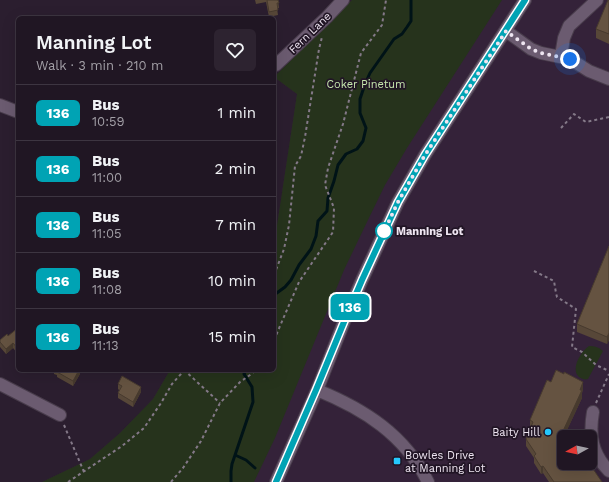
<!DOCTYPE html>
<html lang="en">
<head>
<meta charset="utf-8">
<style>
  body { margin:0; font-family:"Work Sans",sans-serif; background:#2d2330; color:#f1f3f6; height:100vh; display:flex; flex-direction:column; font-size:15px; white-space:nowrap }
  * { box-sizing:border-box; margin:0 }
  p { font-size:13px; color:#a29fa6 }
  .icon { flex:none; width:22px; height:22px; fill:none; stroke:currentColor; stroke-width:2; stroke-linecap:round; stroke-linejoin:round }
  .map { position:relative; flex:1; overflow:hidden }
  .sheet { position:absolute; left:16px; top:16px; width:260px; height:356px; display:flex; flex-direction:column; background:#201623; border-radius:6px; box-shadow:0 4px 16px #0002,0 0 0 1px #3d3541 }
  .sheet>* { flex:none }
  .badge { padding:0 8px; border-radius:6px; font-size:14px; line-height:26px }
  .needle { width:26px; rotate:262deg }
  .fabs { position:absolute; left:557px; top:430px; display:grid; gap:8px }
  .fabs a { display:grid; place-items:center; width:40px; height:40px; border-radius:6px; background:#201623; box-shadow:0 4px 16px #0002,0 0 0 1px #3d3541; font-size:20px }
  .you { position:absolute; width:20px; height:20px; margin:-10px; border:3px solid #fff; border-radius:50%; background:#1a73e8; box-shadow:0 0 0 6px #1a73e833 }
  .map>.badge { position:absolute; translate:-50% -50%; box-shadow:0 0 0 2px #fff }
  .round { display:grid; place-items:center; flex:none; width:42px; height:42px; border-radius:6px; background:#2d2330 }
  .headline { display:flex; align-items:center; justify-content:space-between; height:68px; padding:0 20px }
  h1 { font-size:19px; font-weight:600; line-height:30px }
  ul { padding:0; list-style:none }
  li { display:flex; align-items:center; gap:12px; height:56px; padding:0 20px; border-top:1px solid #3d3541 }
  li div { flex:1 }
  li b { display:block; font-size:15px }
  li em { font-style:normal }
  li .badge { min-width:44px; font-weight:700; text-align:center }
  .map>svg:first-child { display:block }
  .built { fill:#342239; fill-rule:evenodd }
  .green { fill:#26331c }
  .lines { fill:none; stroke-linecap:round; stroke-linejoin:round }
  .stream { stroke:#001317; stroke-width:3 }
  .minor-casing { stroke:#483c4b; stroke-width:14 }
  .path { stroke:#847988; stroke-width:2; stroke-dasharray:3 3; stroke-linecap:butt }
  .minor { stroke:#6b5b70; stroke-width:12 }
  .wall { fill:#574738 }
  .shaded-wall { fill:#473a2e }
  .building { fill:#655341; stroke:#473a2e }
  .line-casing { stroke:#fff; stroke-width:9 }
  .line { stroke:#00a3b4; stroke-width:6 }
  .walk { stroke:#eee5f1; stroke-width:4; stroke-dasharray:0 7.2 }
  .stop-dot { fill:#fff; stroke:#00a3b4; stroke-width:2 }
  .poi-dot { fill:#25c9fe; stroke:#211525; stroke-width:1.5 }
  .labels { text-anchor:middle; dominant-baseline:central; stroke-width:3.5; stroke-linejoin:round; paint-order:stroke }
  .street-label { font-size:11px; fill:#eee5f1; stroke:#211525 }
  .park-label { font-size:11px; fill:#c6e7ad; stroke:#211525 }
  .stop-label { font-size:11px; font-weight:bold; fill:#eee5f1; stroke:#211525; text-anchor:start }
  .poi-label { font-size:11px; fill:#eee5f1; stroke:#211525; text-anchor:end }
</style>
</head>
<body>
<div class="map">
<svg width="609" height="482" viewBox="0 0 609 482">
  <rect width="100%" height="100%" fill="#2b1e2f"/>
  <!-- built -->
  <path class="built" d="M352 0H609V482H42L90 459 120 433 153 399 170 370H274V245L297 94 274 77ZM564 437H590V463H564Z"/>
  <!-- green -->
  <path class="green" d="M352 0H502L407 148 385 185 367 222 344 270 275 438 254 482H42L90 459 120 433 153 399 170 370H274V245L297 94 274 77Z
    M589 346C594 346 599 347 603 351L588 379C585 380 582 379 579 377 570 369 581 351 589 346Z"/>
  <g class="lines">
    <!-- stream -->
    <path class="stream" d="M274 295 285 287 291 280 299 265 311 249 316 236 318 221 327 211 328 198 334 181 338 165 346 154 357 149 363 141 366 128 360 113V99L365 84 370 73 394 39 402 34 407 27 411 21V0
      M235 455 246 460 255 468
      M231 482V471L232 464 253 402 252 387 244 374 246 370"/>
    <defs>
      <path id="minor" d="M506 31 531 49 541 53 570 59 589 71 609 79
        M561 56 564 38 569 26 597 0
        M276 65 327 17 343 0
        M0 105 18 112
        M0 384 60 415
        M317 390C364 409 405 435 428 482
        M593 412C589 435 592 454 609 471
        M276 482 317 390 344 322 362 280 398 202 425 155 525 0"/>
    </defs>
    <!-- minor casing -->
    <use href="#minor" class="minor-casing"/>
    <!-- path -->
    <path class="path" d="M561 128 574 114 586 122 609 117
      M534 271 554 281 556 293 557 297 576 309 572 347 582 352 596 365 609 371
      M274 275 284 249 289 225 295 166 301 156 305 137 319 49 322 37
      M274 340 299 282 333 232 334 208 325 185 328 168 343 124 361 53 382 25 386 0
      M184 370 220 403
      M596 403 609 374
      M64 425 84 472
      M68 482 122 446 144 428 161 403 172 384 181 374 183 370
      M171 482 183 468 201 441 220 403 240 382 250 375 256 370"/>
    <!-- minor -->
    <use href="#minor" class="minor"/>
  </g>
  <!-- wall -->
  <path class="wall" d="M255 0H278L279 8H277L278 15 269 17 266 2 256 4Z
    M609 0V44L596 38V29Z
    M609 246V340L607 344 577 332V324Z
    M18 328V354L13 348 6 354 0 347V340L8 336Z
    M54 370H80V374L73 386 57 377V375L54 374Z
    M551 382 583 389 582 393V398L565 434 602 482H549L543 473 541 474 534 463V458L526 446V439L530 428V420Z
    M118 384 141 392 133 407 118 398V393L119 390 118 389Z"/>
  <!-- shaded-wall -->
  <path class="shaded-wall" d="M609 333V340L607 344V337Z
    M13 343V348L6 354V349Z
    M79 370H80V374L73 386V381Z
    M583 382V389L582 393V398L563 439V431Z
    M141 387V392L133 407V402Z
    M543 466V473L541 474V467Z"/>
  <!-- building -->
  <path class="building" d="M267 0H278L279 3H277L278 10 269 12Z
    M608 0H609V34L596 29Z
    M609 246V333L607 337 577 324Z
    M18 328V349L13 343 6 349 0 342V340L7 334 8 336Z
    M57 370H79L73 381 57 372Z
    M556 370 564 374V372L583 382 580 390H582L563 431 567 437H564V463H589L602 482H554L543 466 541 467 534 456 536 454 526 439 533 422 530 420 547 380 551 382Z
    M122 376 141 387 133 402 118 393 122 386 118 384Z"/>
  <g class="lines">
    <defs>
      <path id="line" d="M276 482 316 390 344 322 362 280 398 202 425 155 525 0"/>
    </defs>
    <!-- line casing -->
    <use href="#line" class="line-casing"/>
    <!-- line -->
    <use href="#line" class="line"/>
    <!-- walk -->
    <path class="walk" d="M384 231 382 236 398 202 425 155 506 31 531 49 541 53 570 59"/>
  </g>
  <!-- markers -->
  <circle class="stop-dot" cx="384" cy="231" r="8"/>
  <g class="poi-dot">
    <circle cx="548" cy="432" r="4"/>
    <rect x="393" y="457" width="8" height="8" rx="2"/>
  </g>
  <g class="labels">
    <!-- street labels -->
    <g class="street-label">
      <text transform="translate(310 33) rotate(-44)">Fern Lane</text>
    </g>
    <!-- park labels -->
    <g class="park-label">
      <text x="366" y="84">Coker Pinetum</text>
    </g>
    <!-- stop labels -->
    <g class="stop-label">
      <text x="396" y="231">Manning Lot</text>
    </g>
    <!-- poi labels -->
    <g class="poi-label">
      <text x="540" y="432">Baity Hill</text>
      <text x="405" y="455" text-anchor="start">Bowles Drive<tspan x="405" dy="13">at Manning Lot</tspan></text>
    </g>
  </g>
</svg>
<div class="fabs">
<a><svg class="needle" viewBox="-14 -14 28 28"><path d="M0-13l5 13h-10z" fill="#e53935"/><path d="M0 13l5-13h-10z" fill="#a29fa6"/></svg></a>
</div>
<div class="you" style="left:570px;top:59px"></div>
<b class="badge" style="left:350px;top:307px;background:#00a3b4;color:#fff">136</b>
<section class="sheet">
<div class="headline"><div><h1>Manning Lot</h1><p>Walk · 3 min · 210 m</p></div><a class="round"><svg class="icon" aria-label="heart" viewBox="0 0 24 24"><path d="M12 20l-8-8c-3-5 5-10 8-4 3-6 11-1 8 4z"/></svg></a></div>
<ul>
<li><span class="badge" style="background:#00a3b4;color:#fff">136</span><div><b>Bus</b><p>10:59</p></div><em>1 min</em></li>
<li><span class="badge" style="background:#00a3b4;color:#fff">136</span><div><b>Bus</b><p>11:00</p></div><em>2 min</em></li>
<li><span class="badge" style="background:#00a3b4;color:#fff">136</span><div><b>Bus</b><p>11:05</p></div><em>7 min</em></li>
<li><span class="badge" style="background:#00a3b4;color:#fff">136</span><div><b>Bus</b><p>11:08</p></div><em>10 min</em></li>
<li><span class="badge" style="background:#00a3b4;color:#fff">136</span><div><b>Bus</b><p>11:13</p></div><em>15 min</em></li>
</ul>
</section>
</div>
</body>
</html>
